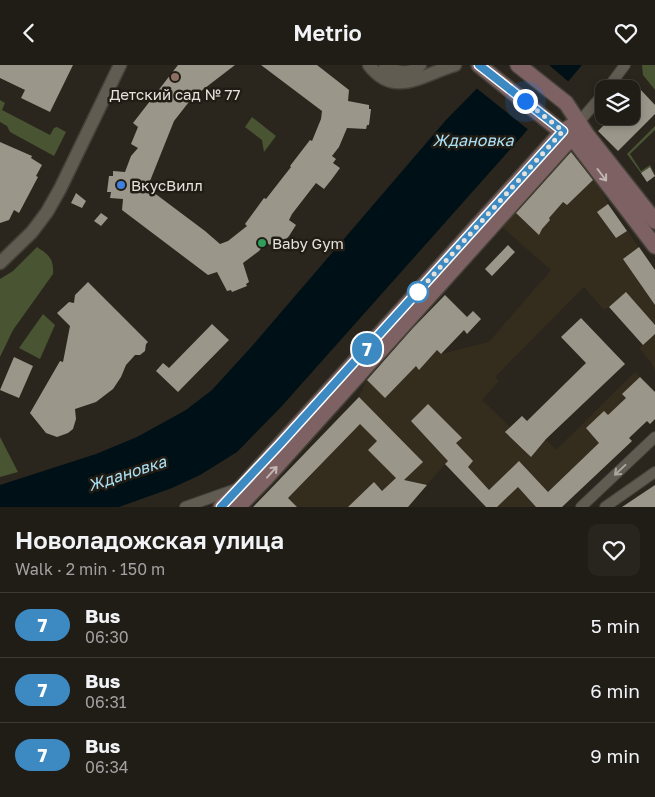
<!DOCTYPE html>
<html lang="en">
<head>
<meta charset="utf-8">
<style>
  body { margin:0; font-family:"Golos Text",sans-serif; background:#28251f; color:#f1f3f6; height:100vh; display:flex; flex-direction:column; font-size:19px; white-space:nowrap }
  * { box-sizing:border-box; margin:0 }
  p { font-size:16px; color:#a2a1a1 }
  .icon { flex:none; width:28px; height:28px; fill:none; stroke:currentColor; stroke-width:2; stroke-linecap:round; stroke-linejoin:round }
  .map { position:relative; height:442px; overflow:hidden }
  .panel { display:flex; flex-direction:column; background:#201c16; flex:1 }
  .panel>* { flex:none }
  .badge { padding:0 10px; border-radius:16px; font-size:18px; line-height:32px }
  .fabs { position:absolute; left:595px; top:15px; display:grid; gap:10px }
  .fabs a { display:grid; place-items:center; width:45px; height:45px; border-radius:10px; background:#201c16; box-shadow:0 2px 8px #0003,0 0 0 1px #3d3a35; font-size:25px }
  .you { position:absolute; width:25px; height:25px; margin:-12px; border:4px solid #fff; border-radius:50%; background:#1a73e8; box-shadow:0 0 0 8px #1a73e833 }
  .map>.badge { position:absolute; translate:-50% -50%; box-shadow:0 0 0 2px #fff }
  .round { display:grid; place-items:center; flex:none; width:52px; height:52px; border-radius:10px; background:#28251f }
  .head { display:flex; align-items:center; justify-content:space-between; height:85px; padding:0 15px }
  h1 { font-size:24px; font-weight:600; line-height:38px }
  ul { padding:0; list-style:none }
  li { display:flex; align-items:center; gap:15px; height:65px; padding:0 15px; border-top:1px solid #3d3a35 }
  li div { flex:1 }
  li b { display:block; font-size:19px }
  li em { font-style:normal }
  li .badge { min-width:55px; font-weight:700; text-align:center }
  header { display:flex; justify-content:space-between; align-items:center; height:65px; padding:0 15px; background:#201c16; font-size:22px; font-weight:600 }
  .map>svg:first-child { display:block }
  .built { fill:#342d1e }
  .green { fill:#495433 }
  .water { fill:#001017 }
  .pier { fill:#2a261d }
  .building { fill:#9b968a }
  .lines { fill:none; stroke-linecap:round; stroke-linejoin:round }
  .minor-casing { stroke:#45423a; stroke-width:12 }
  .tertiary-casing { stroke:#45423a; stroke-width:15 }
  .secondary-casing { stroke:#45423a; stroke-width:18 }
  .minor { stroke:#615c52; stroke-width:10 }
  .tertiary { stroke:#615c52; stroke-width:12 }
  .secondary { stroke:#7e6162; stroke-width:15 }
  .oneway { stroke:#c1b5b1 }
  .oneway2 { stroke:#aaa69e }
  .line-casing { stroke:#fff; stroke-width:11 }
  .line { stroke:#3d8ac2; stroke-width:8 }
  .walk { stroke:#e5e2dc; stroke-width:5; stroke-dasharray:0 9 }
  .education-dot { fill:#8d6e63; stroke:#211d14; stroke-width:2 }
  .shop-dot { fill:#3f7fe0; stroke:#211d14; stroke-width:2 }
  .leisure-dot { fill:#2e9e5b; stroke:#211d14; stroke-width:2 }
  .stop-dot { fill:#fff; stroke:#3d8ac2; stroke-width:2.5 }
  .labels { text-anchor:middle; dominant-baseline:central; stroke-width:5; stroke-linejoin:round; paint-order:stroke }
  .poi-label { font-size:15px; fill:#e5e2dc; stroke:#211d14; text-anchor:start }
  .water-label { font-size:16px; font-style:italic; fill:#abe1f7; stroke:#211d14 }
</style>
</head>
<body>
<header><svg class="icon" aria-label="back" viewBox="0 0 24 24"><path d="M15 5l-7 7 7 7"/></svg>Metrio<svg class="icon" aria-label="heart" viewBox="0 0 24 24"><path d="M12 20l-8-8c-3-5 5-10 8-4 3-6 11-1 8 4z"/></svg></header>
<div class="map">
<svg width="655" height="442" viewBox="0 0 655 442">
  <rect width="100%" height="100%" fill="#2a261d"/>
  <!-- built -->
  <path class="built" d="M570 86 574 87 595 113 608 139 655 205V306L651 297 639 283 643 280 609 242 604 245 584 222 495 312 499 316 482 335 510 362 522 351 556 385 635 307 655 327V354L650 359 647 356 629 372 632 376 562 442H486L445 399 409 440 411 442H253L359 332 366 316 414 262 441 289 489 277 551 205 502 162Z"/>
  <!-- green -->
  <path class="green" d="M642 0H655V25L643 10Z
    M0 35 5 38 2 45 50 70 54 63 57 62 66 67 54 91 10 67 7 61 0 57Z
    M252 52 276 71 264 87 262 75 245 62Z
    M655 61V65L630 89 641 106 650 100 655 110 650 102 641 108 627 89Z
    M37 182C49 190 54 194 53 209L13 265 0 292V214L13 206Z
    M43 249 55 260 40 294 19 283Z
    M0 372 18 407 0 412Z"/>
  <!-- water -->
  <path class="water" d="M500 0H582L523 70 281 342 237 387 200 410 172 423 119 442H0V420L96 389 137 372 186 345 212 325 253 280 446 55Z"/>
  <!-- pier -->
  <path class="pier" d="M496 0H549L570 18 530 66 475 22Z"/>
  <!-- building -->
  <path class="building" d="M0 0H73L50 47 21 33 25 25 0 13Z
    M178 0H235L192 33 174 56 150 116 149 124 205 166 220 179 228 176 247 161 245 159 264 133 266 134 280 116 291 102 290 101 310 75 312 76 321 54 322 46 261 0H317L349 25 348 36 369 40V44H371L369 60H367L366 64 347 63 339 82 332 91 336 94 333 98 340 103 332 114 324 124 316 118 292 149 289 155 296 160 289 171 280 181 273 176 270 180 266 177 259 186 243 198 249 217 246 219 247 221 232 227 231 225 227 226 217 207 208 210 122 145 123 134 110 133 111 127H107L109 111H113V106L125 107 131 91 138 83 131 79 138 62 133 58Z
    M640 24 655 40V49L618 86 598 66 613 51H631V33Z
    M0 77 32 91 31 93 42 100 36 111 38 112 19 148 14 145 9 155 0 158Z
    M571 87 593 115 567 140 563 137 549 153 550 155 542 164 539 170 516 148Z
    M650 102 655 111 647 117 641 108Z
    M76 128 86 136 82 143 71 138Z
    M608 139 627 166 616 173 597 147Z
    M101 148 108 153 101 161 94 156Z
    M508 180 515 187 492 211 485 204Z
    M639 182 655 205V240L623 194Z
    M88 217 148 277 146 279 145 286 140 290H135L126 300 121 312 113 324 96 337 75 344 76 354 73 364 68 368 57 372 46 368 30 348 60 296 63 297 70 261 57 248 69 237 74 238 75 230Z
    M626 227 655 260V269L643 280 609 242Z
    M445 230 467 252 473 246 481 254 467 269 464 265 441 289 437 285 419 305 416 301 385 333 367 315 412 264Z
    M581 253 625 299 546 374 531 392 505 367 522 351 527 356 586 298 561 272Z
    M212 259 229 275 178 327 156 306 163 298 169 303Z
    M14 292 33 301 19 333 0 325Z
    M640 312 655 327V354L650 359 647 356 629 373 632 376 562 442H536L518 422 497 442H486L445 399 448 396 411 356 428 339 462 373 456 378 473 396 468 402 489 425 519 396 548 427 599 378 586 363 604 346 608 350 626 333 622 329Z
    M359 332 423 397 404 415 427 420 408 442H348L374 417 382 426 396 413 368 385 377 376 360 359 288 433 297 442H253Z
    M655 420V442H622Z"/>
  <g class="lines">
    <defs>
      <path id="minor" d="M607 24 625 0
        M579 57 604 28
        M185 442 236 424
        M581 442 655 372
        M605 442 655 407"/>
      <path id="tertiary" d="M369 0C395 34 423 9 455 0
        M385 0C395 8 411 11 420 0
        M0 198 32 167 47 147 60 124 120 0"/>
      <path id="secondary" d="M479 0 578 80 655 181
        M518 0 566 38 587 70 655 156
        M221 442 242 422 563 66 579 57
        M238 442 266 413 554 92 571 73 577 61"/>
    </defs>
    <!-- minor casing -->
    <use href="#minor" class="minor-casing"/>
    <!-- tertiary casing -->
    <use href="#tertiary" class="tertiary-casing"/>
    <!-- secondary casing -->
    <use href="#secondary" class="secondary-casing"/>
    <!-- minor -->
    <use href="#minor" class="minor"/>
    <!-- tertiary -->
    <use href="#tertiary" class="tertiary"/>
    <!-- secondary -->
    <use href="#secondary" class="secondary"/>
  </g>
  <!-- one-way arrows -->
  <defs><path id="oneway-shaft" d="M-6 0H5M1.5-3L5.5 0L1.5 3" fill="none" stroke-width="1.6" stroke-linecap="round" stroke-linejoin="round" transform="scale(1.25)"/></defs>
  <g class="oneway">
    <use href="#oneway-shaft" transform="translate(602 110) rotate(53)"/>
    <use href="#oneway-shaft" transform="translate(272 407) rotate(-48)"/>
  </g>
  <use class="oneway2" href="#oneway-shaft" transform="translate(620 405) rotate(137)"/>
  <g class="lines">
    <defs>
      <path id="line" d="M221 442 280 379 563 66 479 0"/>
    </defs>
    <!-- line casing -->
    <use href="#line" class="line-casing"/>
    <!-- line -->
    <use href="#line" class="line"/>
    <!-- walk -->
    <path class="walk" d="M418 227 417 228 563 66 525 36"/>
  </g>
  <!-- markers -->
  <circle class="education-dot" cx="175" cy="12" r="5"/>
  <circle class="shop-dot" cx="121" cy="120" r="5"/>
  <circle class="leisure-dot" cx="262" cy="178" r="5"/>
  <circle class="stop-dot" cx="418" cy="227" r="10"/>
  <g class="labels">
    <!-- poi labels -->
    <g class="poi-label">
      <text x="175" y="29" text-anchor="middle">Детский сад № 77</text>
      <text x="131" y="120">ВкусВилл</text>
      <text x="272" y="178">Baby Gym</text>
    </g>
    <!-- water labels -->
    <g class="water-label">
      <text x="473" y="75">Ждановка</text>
      <text transform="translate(127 408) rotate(-18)">Ждановка</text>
    </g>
  </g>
</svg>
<div class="fabs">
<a><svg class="icon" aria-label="layers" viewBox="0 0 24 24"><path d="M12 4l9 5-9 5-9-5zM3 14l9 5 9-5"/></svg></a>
</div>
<div class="you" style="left:525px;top:36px"></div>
<b class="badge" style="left:367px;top:284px;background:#3d8ac2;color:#fff">7</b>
</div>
<section class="panel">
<div class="head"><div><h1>Новоладожская улица</h1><p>Walk · 2 min · 150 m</p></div><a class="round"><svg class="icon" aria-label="heart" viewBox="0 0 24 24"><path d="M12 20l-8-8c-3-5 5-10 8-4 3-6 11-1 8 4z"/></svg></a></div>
<ul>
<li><span class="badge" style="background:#3d8ac2;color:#fff">7</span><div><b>Bus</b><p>06:30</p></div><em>5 min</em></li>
<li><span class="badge" style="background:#3d8ac2;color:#fff">7</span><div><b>Bus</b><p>06:31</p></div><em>6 min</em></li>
<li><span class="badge" style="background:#3d8ac2;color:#fff">7</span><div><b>Bus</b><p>06:34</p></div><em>9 min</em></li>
</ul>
</section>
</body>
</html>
